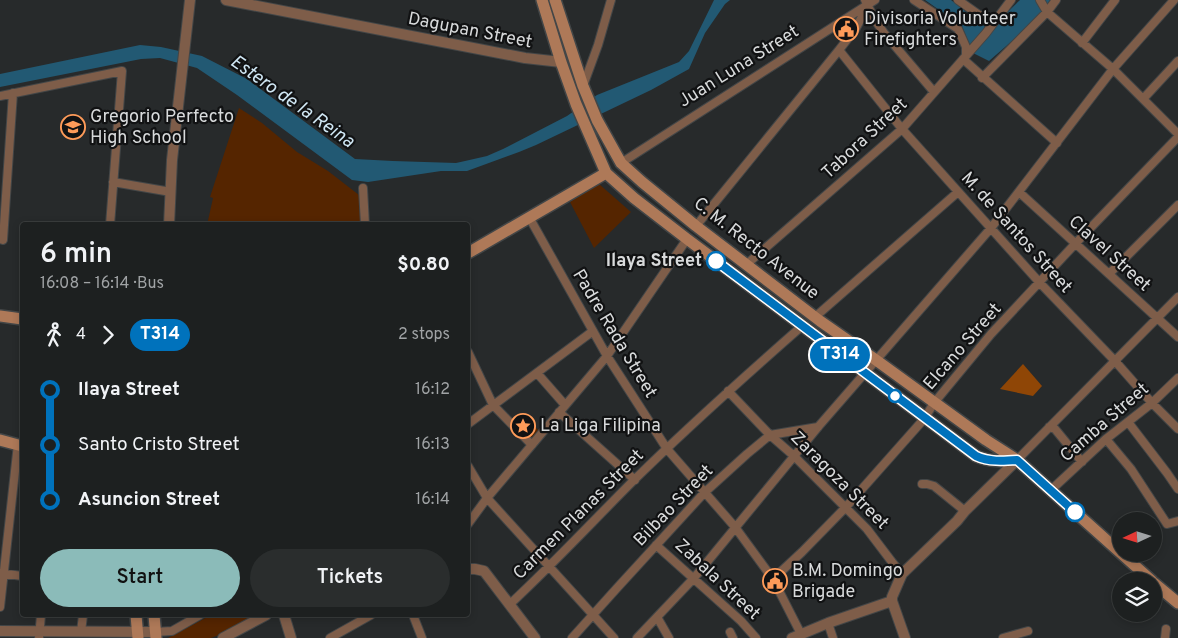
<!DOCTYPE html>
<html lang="en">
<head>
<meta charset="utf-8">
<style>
  body { margin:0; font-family:Overpass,sans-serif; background:#2a2d2d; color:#f1f3f6; height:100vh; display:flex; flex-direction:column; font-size:19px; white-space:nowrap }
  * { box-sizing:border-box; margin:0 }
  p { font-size:16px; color:#a0a3a5 }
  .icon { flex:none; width:28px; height:28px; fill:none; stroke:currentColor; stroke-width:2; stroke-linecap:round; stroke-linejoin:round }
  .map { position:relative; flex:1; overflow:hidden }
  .details { position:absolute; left:20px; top:222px; width:450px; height:395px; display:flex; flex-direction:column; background:#1d2020; border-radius:5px; box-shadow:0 2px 8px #0003,0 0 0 1px #3b3e3e }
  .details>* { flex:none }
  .badge { padding:0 10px; border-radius:16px; font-size:18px; line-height:32px }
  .needle { width:32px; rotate:266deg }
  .tools { position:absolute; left:1112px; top:512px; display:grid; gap:10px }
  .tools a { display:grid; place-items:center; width:50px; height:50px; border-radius:50%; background:#1d2020; box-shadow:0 2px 8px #0003,0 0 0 1px #3b3e3e; font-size:25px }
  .map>.badge { position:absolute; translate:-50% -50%; box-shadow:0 0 0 2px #fff }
  .legs { display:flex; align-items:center; gap:8px; height:55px; padding:0 20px; font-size:16px }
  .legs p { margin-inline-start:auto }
  .summary { display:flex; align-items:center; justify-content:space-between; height:85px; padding:0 20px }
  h1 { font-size:28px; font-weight:600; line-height:38px }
  .cta { display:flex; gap:10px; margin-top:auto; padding:10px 20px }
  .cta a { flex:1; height:58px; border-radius:30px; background:#8bbbb9; color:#111; font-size:20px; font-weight:600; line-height:58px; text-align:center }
  .cta a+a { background:#2a2d2d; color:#f1f3f6 }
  ul { padding:0 20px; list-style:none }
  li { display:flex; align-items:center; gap:18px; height:55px; font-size:19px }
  li i { display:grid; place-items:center; width:8px; height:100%; margin:0 6px; background:currentColor }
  li i::after { content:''; width:12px; height:12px; margin:-6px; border:4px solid; border-radius:50%; background:#1d2020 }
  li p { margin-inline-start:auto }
  li:first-child i { background:linear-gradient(#0000 50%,currentColor 0) }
  li:last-child i { background:linear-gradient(currentColor 50%,#0000 0) }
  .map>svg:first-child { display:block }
  .green { fill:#552500 }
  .forest { fill:#8f4606 }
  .water { fill:#225973 }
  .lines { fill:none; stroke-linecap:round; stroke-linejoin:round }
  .minor-casing { stroke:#434647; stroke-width:10 }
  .tertiary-casing { stroke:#434647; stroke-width:12 }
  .secondary-casing { stroke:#434647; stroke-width:14 }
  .minor { stroke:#7e5d49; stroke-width:8 }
  .tertiary { stroke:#7e5d49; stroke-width:10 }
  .secondary { stroke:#ae7958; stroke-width:11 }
  .line-1-casing { stroke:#fff; stroke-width:11 }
  .line-1 { stroke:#0072bc; stroke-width:8 }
  .stop-1-dot { fill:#fff; stroke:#0072bc; stroke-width:2.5 }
  .labels { text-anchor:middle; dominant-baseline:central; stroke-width:4.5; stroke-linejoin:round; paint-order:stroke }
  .poi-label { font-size:18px; fill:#d8dadb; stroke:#111213; text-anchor:start }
  .street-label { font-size:18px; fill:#d8dadb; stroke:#111213 }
  .stop-label { font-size:18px; font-weight:bold; fill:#d8dadb; stroke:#111213; text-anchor:end }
  .water-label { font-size:19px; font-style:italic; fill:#d0e7f4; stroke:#111213 }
</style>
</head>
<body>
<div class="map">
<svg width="1178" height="638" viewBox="0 0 1178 638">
  <rect width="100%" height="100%" fill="#272a2b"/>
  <!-- green -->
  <path class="green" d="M239 108 262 123 297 152 328 171 359 195 361 225H207L213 198 210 197Z
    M599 184 631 212 594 248 570 202Z
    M526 417 539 431 530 439 517 425Z
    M211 615H258L224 633 211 638H168Z"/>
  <!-- forest -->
  <path class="forest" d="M1023 364 1042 386 1033 396 1000 389Z"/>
  <!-- water -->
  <path class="water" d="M714 0H730L725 4 705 33 689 69 651 90 536 145 519 152 467 171H441L368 182 352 180 237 95 197 68 160 58 141 59 0 87V74L140 45 161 47 202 56 247 79 355 159 393 161 456 163 465 161 487 156 503 149 567 116 597 95 679 62 689 51Z
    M925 0H951L989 30 1020 0H1050L1037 19 989 61 973 53 962 26Z"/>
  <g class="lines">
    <defs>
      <path id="minor" d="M865 0 875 20 884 33 934 92
        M914 0 958 29 966 47V55
        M958 0 992 24
        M1040 0 1047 12 1113 69 1178 134
        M1082 43 1115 0
        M839 50 902 129 1040 283 1115 361 1152 403 1178 429
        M963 59 1057 143
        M982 78 1047 12 1056 0
        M583 86 598 45 611 0
        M0 96 122 71 110 225
        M1143 99 1178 61
        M621 163 875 0
        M113 182 171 192
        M363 188 365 225
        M1019 192 1178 337
        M529 217 607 356 667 449 735 527 773 579 801 634
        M696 226 839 50 856 28 867 7
        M0 239 3 240 13 93
        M747 264 902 129 986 33 1011 0
        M1109 274 1178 205
        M815 317 958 192
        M468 352 493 405 532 445
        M537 373 565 405
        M728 391 770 435 794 456 867 529 892 562 902 574
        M559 412 635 480
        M1128 422 1167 473 1178 489
        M468 424 593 331
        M1049 427 1055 429 1082 462
        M1106 439 1131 469 1167 524 1178 521
        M1017 460 1178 297
        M468 466 487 498 614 638
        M922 484H927L934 486 965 511
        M1051 490 1106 439 1152 403 1178 378
        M468 524 487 498 607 356 687 239
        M656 545 741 621 756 638
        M0 573 22 576
        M773 579 802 552 846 507 924 419 934 403 991 334 1075 244 1178 137
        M510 604C553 564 592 522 634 480 688 427 745 376 802 326
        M0 607 18 444
        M413 615 422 638
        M657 617 669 638
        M828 623 833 638
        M81 632 83 615
        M155 632 172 631 200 615
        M730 632 733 638
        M39 638 41 615
        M330 638 371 615
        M572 638 617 588 704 493 747 454 770 435 818 427
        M637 638 694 578 818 427 991 228 1113 69 1174 0
        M1003 638 1028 631
        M1165 638 1166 629"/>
      <path id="tertiary" d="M226 0 525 58 561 62
        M169 225 172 160 190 0
        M468 569H475L484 571 535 638
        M892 601 905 638
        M284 615 291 638
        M0 631 155 632
        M223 638 266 615
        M792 638 828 623 892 601V597L902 574 957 521 965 511 1017 460"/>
      <path id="secondary" d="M542 0 561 62 576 104 606 173 634 198 687 239 976 456C989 462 1003 461 1017 460
        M555 0 583 86 597 120 621 163 642 182 696 226 820 321 876 360 986 440 1017 460 1152 581
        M468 253 606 173
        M0 316 22 319
        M0 440 22 446
        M1154 583 1178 603
        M136 615 138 638
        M154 615 156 638"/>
    </defs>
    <!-- minor casing -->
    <use href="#minor" class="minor-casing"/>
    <!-- tertiary casing -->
    <use href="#tertiary" class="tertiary-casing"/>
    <!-- secondary casing -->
    <use href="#secondary" class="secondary-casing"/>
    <!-- minor -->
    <use href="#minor" class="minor"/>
    <!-- tertiary -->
    <use href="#tertiary" class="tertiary"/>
    <!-- secondary -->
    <use href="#secondary" class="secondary"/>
  </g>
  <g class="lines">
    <defs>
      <path id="line-1" d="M716 261 976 456C989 462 1003 461 1017 460L1075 512"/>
    </defs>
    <!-- line-1 casing -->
    <use href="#line-1" class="line-1-casing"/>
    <!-- line-1 -->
    <use href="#line-1" class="line-1"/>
  </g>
  <!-- icons -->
  <defs>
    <symbol id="civic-ring" viewBox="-11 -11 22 22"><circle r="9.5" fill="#111213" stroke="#fe9b59" stroke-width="1.5"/><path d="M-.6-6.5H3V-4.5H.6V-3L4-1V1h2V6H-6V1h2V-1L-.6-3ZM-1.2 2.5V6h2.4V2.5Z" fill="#fe9b59"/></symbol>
    <symbol id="school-ring" viewBox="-11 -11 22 22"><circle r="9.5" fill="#111213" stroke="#fe9b59" stroke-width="1.5"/><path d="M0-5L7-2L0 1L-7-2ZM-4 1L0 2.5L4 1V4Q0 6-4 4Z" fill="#fe9b59"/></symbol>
    <symbol id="sight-ring" viewBox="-11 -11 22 22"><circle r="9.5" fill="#111213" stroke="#fe9b59" stroke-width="1.5"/><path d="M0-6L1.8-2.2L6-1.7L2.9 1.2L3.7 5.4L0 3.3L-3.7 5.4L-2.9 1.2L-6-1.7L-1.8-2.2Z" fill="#fe9b59"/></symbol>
  </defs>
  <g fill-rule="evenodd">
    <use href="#civic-ring" x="832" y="15" width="28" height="28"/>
    <use href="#school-ring" x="59" y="113" width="28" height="28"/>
    <use href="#sight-ring" x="509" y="412" width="28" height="28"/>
    <use href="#civic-ring" x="761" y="567" width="28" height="28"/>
  </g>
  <!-- markers -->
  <g class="stop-1-dot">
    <circle cx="716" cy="261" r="9"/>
    <circle cx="895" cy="396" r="6"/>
    <circle cx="1075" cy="512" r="9"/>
  </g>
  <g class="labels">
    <!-- poi labels -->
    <g class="poi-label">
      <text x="864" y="19">Divisoria Volunteer<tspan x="864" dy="21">Firefighters</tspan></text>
      <text x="90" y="117">Gregorio Perfecto<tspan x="90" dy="21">High School</tspan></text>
      <text x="540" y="426">La Liga Filipina</text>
      <text x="792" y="571">B.M. Domingo<tspan x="792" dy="21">Brigade</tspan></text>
    </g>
    <!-- street labels -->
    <g class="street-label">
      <text transform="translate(470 31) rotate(11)">Dagupan Street</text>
      <text transform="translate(739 67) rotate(-32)">Juan Luna Street</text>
      <text transform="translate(865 139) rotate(-43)">Tabora Street</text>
      <text transform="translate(1016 233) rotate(48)">M. de Santos Street</text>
      <text transform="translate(756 249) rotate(38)">C. M. Recto Avenue</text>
      <text transform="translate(1109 254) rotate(42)">Clavel Street</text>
      <text transform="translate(614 334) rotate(59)">Padre Rada Street</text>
      <text transform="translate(963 347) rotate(-49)">Elcano Street</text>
      <text transform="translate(1105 423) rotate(-41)">Camba Street</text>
      <text transform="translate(839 481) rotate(45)">Zaragoza Street</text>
      <text transform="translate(674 506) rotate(-46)">Bilbao Street</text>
      <text transform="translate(579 515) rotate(-45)">Carmen Planas Street</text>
      <text transform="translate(717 580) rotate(43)">Zabala Street</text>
    </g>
    <!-- stop labels -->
    <g class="stop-label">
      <text x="702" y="261">Ilaya Street</text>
    </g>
    <!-- water labels -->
    <g class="water-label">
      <text transform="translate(292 102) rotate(35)">Estero de la Reina</text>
    </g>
  </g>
</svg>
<div class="tools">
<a><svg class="needle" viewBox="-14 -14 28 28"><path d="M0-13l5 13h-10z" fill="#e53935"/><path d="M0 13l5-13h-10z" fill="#a0a3a5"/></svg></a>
<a><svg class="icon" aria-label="layers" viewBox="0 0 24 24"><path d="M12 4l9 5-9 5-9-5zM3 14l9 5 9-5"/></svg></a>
</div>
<b class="badge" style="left:840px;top:355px;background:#0072bc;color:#fff">T314</b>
<section class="details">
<div class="summary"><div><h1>6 min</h1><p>16:08 – 16:14 · Bus</p></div><b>$0.80</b></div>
<div class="legs"><svg class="icon" aria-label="walk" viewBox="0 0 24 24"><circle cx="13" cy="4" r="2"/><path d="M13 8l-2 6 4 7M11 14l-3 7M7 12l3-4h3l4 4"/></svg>4<svg class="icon" aria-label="forward" viewBox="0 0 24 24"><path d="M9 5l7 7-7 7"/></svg><b class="badge" style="background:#0072bc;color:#fff">T314</b><p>2 stops</p></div>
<ul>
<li><i style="color:#0072bc"></i><b>Ilaya Street</b><p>16:12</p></li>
<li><i style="color:#0072bc"></i><span>Santo Cristo Street</span><p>16:13</p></li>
<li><i style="color:#0072bc"></i><b>Asuncion Street</b><p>16:14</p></li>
</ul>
<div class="cta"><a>Start</a><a>Tickets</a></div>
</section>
</div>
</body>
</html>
